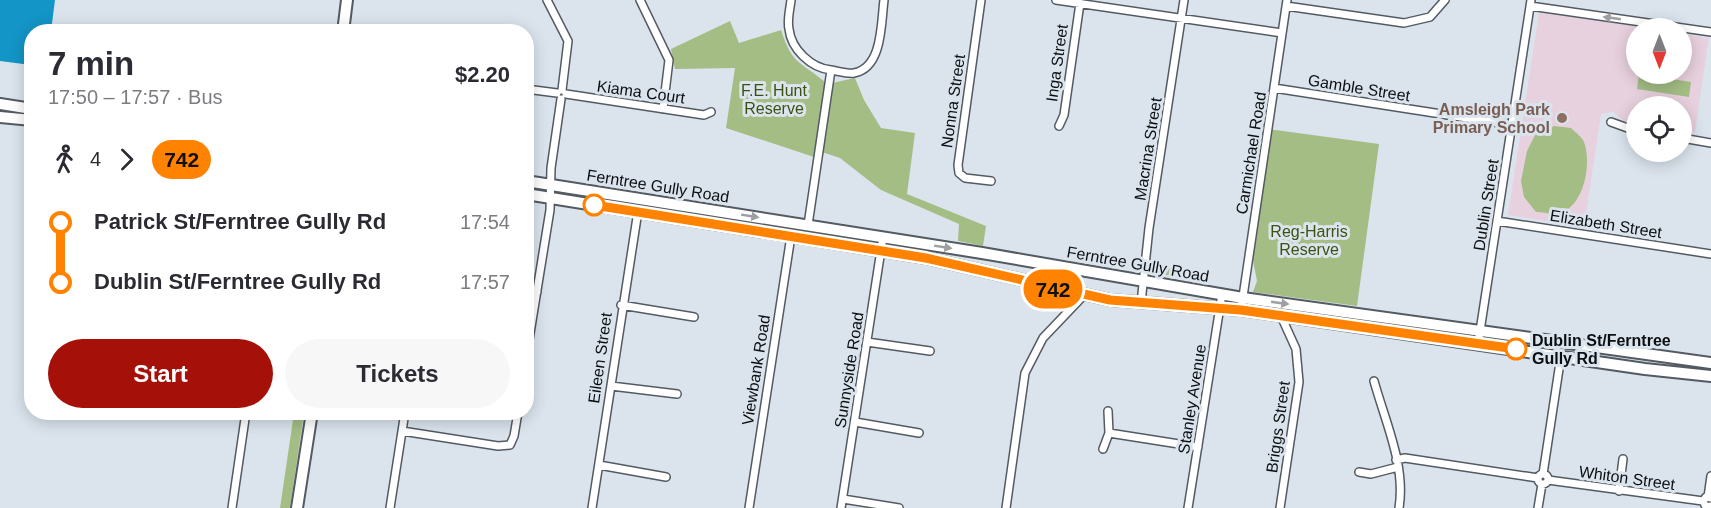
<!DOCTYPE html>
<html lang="en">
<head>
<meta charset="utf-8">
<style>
  body { margin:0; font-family:Helvetica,sans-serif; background:#f7f7f7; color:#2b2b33; height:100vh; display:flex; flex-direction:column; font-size:22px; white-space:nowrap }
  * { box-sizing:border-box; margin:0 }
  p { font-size:20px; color:#7c7c81 }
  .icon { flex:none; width:33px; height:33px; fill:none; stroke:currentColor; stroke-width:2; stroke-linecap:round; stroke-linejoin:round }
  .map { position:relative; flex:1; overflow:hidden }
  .panel { position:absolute; left:24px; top:24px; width:510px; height:396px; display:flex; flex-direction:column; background:#fff; border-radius:24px; box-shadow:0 3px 15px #0003 }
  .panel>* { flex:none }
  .badge { padding:0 12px; border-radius:20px; font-size:21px; line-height:39px }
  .needle { width:39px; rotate:180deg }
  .controls { position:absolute; left:1626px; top:18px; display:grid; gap:12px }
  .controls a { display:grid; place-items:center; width:66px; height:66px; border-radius:50%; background:#fff; box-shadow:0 3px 15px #0003; font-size:30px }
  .map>.badge { position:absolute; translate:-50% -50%; box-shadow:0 0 0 3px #fff }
  .legs { display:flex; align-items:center; gap:9px; height:66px; padding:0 24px; font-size:20px }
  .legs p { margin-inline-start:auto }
  .head { display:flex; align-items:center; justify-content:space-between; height:102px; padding:0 24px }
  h1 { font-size:33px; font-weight:700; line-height:45px }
  .button { display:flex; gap:12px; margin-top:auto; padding:12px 24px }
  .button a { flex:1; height:69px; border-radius:36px; background:#a51108; color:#fff; font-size:24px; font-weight:700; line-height:69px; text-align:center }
  .button a+a { background:#f7f7f7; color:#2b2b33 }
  ul { padding:0 24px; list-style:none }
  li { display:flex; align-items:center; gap:21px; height:60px; font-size:22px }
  li i { display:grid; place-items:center; width:9px; height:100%; margin:0 8px; background:currentColor }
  li i::after { content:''; width:15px; height:15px; margin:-8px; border:4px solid; border-radius:50%; background:#fff }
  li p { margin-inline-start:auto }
  li:first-child i { background:linear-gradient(#0000 50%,currentColor 0) }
  li:last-child i { background:linear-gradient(currentColor 50%,#0000 0) }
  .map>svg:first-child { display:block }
  .education { fill:#e8d1de }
  .green { fill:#a4bd85 }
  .water { fill:#1395c7 }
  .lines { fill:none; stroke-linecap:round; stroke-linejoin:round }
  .street-casing { stroke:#535a62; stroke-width:10 }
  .primary-casing { stroke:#535a62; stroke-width:14 }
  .street { stroke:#fff; stroke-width:7 }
  .primary { stroke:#fff; stroke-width:10 }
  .oneway { fill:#9e9fa0 }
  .line-1-casing { stroke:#fff; stroke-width:14 }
  .line-1 { stroke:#ff8200; stroke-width:9 }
  .education-dot { fill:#8d6e63; stroke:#dbe4ed; stroke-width:2 }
  .stop-1-dot { fill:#fff; stroke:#ff8200; stroke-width:3 }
  .labels { text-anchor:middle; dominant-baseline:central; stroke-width:6; stroke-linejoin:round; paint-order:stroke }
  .street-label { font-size:16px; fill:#0c0f12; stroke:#dbe4ed }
  .park-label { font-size:16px; fill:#3a5111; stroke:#dbe4ed }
  .education-label { font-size:16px; font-weight:bold; fill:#785e54; stroke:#dbe4ed; text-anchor:end }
  .stop-label { font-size:16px; font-weight:bold; fill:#0c0f12; stroke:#dbe4ed; text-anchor:start }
</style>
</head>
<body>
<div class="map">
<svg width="1711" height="508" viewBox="0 0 1711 508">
  <rect width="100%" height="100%" fill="#dbe4ed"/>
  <!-- education -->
  <path class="education" d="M1539 12 1646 28H1636V74H1682V34L1709 38 1695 132 1682 130V106H1636V123L1624 121 1613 112 1601 114 1584 227 1508 215Z"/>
  <!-- green -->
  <path class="green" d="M730 21 739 43 781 30C793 66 799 60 825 82L814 157 726 128 735 68 675 69 671 49Z
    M1639 74 1691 82 1689 97 1637 89Z
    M855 78 864 100 881 128 915 133 907 194 986 226 983 246 958 241 959 224 881 190 840 158 822 152 832 83Z
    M1554 126 1571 128C1575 132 1582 137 1584 142 1592 164 1584 206 1560 213 1553 215 1543 212 1536 212L1524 197 1521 181 1527 151 1535 135Z
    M1268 129 1379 144 1357 306 1253 292 1257 281 1250 245Z
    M1153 262 1157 266 1195 269 1193 279 1153 273Z
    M294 413H304L290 508H280Z"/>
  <!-- water -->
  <path class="water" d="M0 0H55L51 31 32 32 31 65 0 61Z"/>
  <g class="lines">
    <defs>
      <path id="street" d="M547 0 568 41 562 90
        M640 0 669 60 663 109
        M791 0C790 9 787 20 789 29 791 49 811 68 831 70
        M981 0 958 165 959 173 965 178 991 181
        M1056 0 1282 33
        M1286 6 1404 23 1430 17 1445 0
        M1530 6 1711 32
        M1274 88 1512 125
        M526 89 557 93
        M566 94 704 115 711 112
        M1611 122 1636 131
        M1059 126 1064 115 1080 3
        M1682 138 1711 143
        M1497 221 1711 254
        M808 225 831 70C838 71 847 74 854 73 883 68 881 22 884 0
        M526 290 537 292
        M1141 303 1149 228 1184 0
        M621 305 694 317
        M1241 310 1287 0
        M867 342 930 351
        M1478 344 1531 0
        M526 358 550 210 551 168 561 99
        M1374 381C1385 421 1406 466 1399 508
        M611 386 677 394
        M855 422 919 433
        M402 431 498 446 510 445 514 436 518 412
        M1109 433 1198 447
        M1103 449 1109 433 1108 411
        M1396 460 1405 458 1538 478
        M599 465 666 477
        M1359 472 1371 474 1398 467
        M1538 479a5 5 0 1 1 10 0a5 5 0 1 1-10 0Z
        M1543 474 1561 356
        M1548 480 1703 501
        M1619 491 1623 459
        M1708 497 1711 476
        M1711 498 1706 497 1703 501 1706 507 1711 506
        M843 499 899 508
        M232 508 246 412
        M390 508 405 412
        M592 508 638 211
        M749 508 791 236
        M841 508 883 237
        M1006 508 1025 373 1043 338 1084 295
        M1188 508 1222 294
        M1280 508 1299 382 1296 349 1281 316
        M1538 508 1542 484"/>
      <path id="primary" d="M343 32 347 0
        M0 104 32 109
        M0 117 32 120
        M526 181 982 253 1243 298 1711 363
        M526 194 926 258 1110 300 1241 310 1645 369 1711 376
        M297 508 312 412"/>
    </defs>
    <!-- street casing -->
    <use href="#street" class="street-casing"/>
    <!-- primary casing -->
    <use href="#primary" class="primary-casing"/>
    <!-- street -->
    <use href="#street" class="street"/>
    <!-- primary -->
    <use href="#primary" class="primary"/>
  </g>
  <!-- one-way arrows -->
  <defs><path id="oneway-solid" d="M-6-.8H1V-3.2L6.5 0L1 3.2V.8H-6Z" transform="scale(1.5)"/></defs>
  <g class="oneway">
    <use href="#oneway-solid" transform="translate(1612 18) rotate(-172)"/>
    <use href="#oneway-solid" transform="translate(750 216) rotate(9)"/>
    <use href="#oneway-solid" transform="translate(943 247) rotate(9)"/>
    <use href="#oneway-solid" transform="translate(1280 303) rotate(8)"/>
  </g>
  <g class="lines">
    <defs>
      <path id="line-1" d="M594 205 926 258 1110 300 1241 310 1516 349"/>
    </defs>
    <!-- line-1 casing -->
    <use href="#line-1" class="line-1-casing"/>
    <!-- line-1 -->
    <use href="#line-1" class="line-1"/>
  </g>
  <!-- markers -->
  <circle class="education-dot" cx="1562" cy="118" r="6"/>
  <g class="stop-1-dot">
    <circle cx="594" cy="205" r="10"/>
    <circle cx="1516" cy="349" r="10"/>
  </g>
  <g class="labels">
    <!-- street labels -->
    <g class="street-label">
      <text transform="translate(1057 63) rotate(-82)">Inga Street</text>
      <text transform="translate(1359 88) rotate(9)">Gamble Street</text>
      <text transform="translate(641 92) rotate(8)">Kiama Court</text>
      <text transform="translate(953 101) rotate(-82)">Nonna Street</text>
      <text transform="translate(1148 149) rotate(-81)">Macrina Street</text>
      <text transform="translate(1251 153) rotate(-81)">Carmichael Road</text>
      <text transform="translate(658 186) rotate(9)">Ferntree Gully Road</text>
      <text transform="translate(1486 205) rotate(-81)">Dublin Street</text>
      <text transform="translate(1606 224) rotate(9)">Elizabeth Street</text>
      <text transform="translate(1138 264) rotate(10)">Ferntree Gully Road</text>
      <text transform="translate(600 358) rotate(-82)">Eileen Street</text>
      <text transform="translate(756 370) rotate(-81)">Viewbank Road</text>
      <text transform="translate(849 370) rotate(-81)">Sunnyside Road</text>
      <text transform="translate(1192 399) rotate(-81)">Stanley Avenue</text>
      <text transform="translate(1278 427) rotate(-82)">Briggs Street</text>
      <text transform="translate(1627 478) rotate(8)">Whiton Street</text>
    </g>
    <!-- park labels -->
    <g class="park-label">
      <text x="774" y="90">F.E. Hunt<tspan x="774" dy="18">Reserve</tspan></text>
      <text x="1309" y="231">Reg-Harris<tspan x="1309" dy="18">Reserve</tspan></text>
    </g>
    <!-- education labels -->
    <g class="education-label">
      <text x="1550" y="109">Amsleigh Park<tspan x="1550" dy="18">Primary School</tspan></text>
    </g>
    <!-- stop labels -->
    <g class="stop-label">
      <text x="1532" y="340">Dublin St/Ferntree<tspan x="1532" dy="18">Gully Rd</tspan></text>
    </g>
  </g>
</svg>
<div class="controls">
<a><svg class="needle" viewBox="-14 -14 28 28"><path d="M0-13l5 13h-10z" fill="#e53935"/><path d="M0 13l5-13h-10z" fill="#7c7c81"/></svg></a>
<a><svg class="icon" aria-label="locate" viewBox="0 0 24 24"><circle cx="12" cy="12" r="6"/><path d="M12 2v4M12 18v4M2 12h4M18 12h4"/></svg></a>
</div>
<b class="badge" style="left:1053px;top:289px;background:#ff8200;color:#111">742</b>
<section class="panel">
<div class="head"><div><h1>7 min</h1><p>17:50 – 17:57 · Bus</p></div><b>$2.20</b></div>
<div class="legs"><svg class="icon" aria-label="walk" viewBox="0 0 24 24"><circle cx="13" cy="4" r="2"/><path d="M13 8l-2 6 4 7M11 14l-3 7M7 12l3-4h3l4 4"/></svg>4<svg class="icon" aria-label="forward" viewBox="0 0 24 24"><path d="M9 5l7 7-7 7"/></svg><b class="badge" style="background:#ff8200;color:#111">742</b></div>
<ul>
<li><i style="color:#ff8200"></i><b>Patrick St/Ferntree Gully Rd</b><p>17:54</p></li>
<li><i style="color:#ff8200"></i><b>Dublin St/Ferntree Gully Rd</b><p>17:57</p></li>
</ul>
<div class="button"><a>Start</a><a>Tickets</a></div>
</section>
</div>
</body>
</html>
